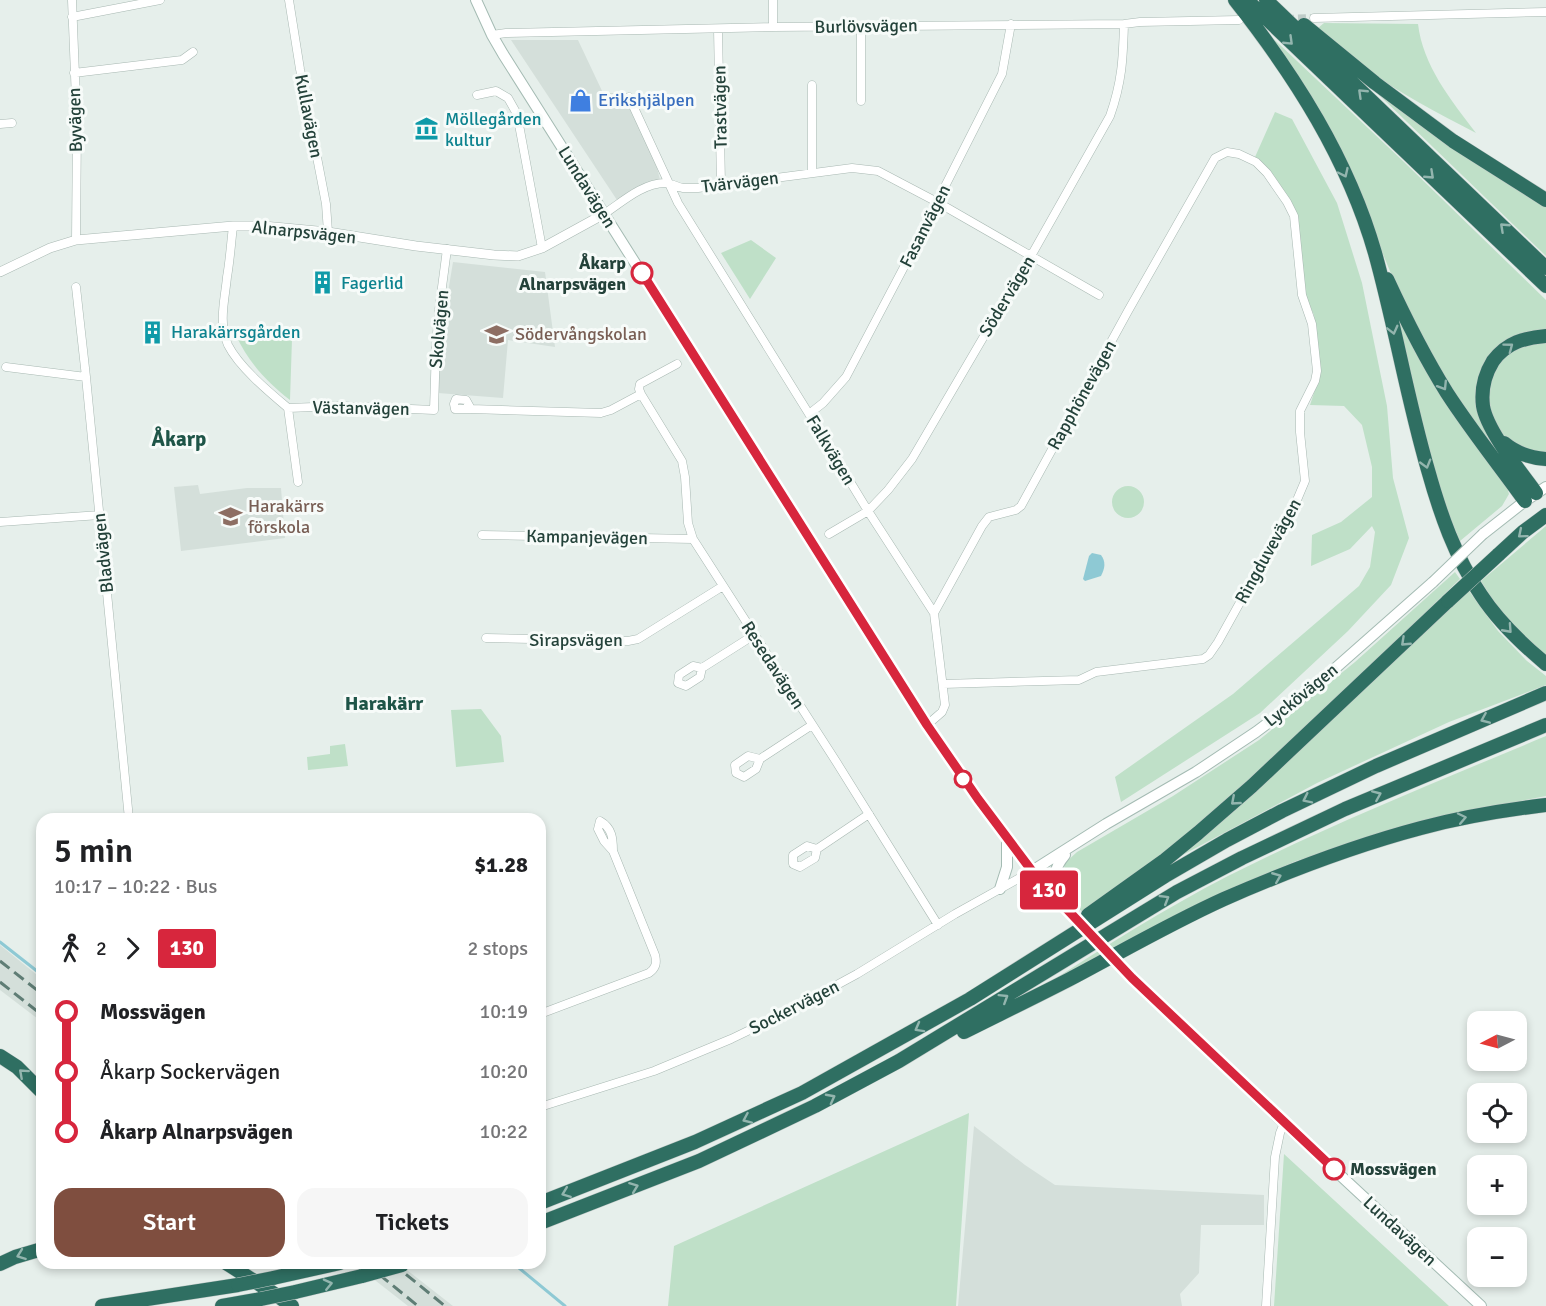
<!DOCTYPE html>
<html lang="en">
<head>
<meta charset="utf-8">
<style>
  body { margin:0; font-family:Signika,sans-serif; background:#f6f6f6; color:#202124; height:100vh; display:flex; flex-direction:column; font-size:22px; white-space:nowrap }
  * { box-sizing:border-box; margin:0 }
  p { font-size:20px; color:#757577 }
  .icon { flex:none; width:33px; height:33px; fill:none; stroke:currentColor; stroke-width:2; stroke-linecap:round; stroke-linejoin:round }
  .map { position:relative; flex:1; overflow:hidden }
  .sheet { position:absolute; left:36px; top:813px; width:510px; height:456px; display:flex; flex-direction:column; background:#fff; border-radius:18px; box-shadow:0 3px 9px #0003 }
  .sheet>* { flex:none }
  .badge { padding:0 12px; border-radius:4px; font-size:21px; line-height:39px }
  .needle { width:39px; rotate:264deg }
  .controls { position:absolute; left:1467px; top:1011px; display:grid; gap:12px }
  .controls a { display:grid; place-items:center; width:60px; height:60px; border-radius:12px; background:#fff; box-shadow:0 3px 9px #0003; font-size:30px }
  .map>.badge { position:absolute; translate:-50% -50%; box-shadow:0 0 0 3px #fff }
  .legs { display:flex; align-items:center; gap:9px; height:66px; padding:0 18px; font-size:20px }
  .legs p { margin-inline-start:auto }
  .overview { display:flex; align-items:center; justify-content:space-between; height:102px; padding:0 18px }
  h1 { font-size:33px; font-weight:600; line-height:45px }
  .cta { display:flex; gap:12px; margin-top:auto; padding:12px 18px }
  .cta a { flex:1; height:69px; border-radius:18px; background:#7f4e3f; color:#fff; font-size:24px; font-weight:600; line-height:69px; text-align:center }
  .cta a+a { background:#f6f6f6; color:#202124 }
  ul { padding:0 18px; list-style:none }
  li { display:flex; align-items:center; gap:21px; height:60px; font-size:22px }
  li i { display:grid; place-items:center; width:9px; height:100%; margin:0 8px; background:currentColor }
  li i::after { content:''; width:15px; height:15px; margin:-8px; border:4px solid; border-radius:50%; background:#fff }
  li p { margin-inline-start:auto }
  li:first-child i { background:linear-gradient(#0000 50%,currentColor 0) }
  li:last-child i { background:linear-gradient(currentColor 50%,#0000 0) }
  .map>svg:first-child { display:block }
  .built { fill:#d4dfda }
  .green { fill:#bfe0c8 }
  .water { fill:#8ec9d4 }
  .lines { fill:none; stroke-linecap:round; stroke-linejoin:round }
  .stream { stroke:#8ec9d4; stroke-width:3 }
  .minor-tunnel { stroke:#bfccc8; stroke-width:8; stroke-dasharray:8 4; stroke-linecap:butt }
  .minor-casing { stroke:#a8b8b2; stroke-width:9 }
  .tertiary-casing { stroke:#a8b8b2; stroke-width:10 }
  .secondary-casing { stroke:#a4bbb3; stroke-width:12 }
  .motorway-casing { stroke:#c2cac8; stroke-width:15 }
  .minor { stroke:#fff; stroke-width:8 }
  .tertiary { stroke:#fff; stroke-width:9 }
  .secondary { stroke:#fff; stroke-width:10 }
  .motorway { stroke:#2f6f62; stroke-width:14 }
  .rail { stroke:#5f7d75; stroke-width:3; stroke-dasharray:12 6; stroke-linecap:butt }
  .secondary-bridge-casing { stroke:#a4bbb3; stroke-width:12; stroke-linecap:butt }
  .motorway-bridge-casing { stroke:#c2cac8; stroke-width:15; stroke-linecap:butt }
  .secondary-bridge { stroke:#fff; stroke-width:10 }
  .motorway-bridge { stroke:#2f6f62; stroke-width:14 }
  .oneway { stroke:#93b5ae }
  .line-1-casing { stroke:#fff; stroke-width:14 }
  .line-1 { stroke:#d7263d; stroke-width:9 }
  .stop-1-dot { fill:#fff; stroke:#d7263d; stroke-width:3 }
  .labels { text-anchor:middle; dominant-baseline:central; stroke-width:6; stroke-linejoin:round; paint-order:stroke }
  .street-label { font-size:18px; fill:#24423a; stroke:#f7fbf9 }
  .shop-label { font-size:18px; fill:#366cbe; stroke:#f7fbf9; text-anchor:start }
  .culture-label { font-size:18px; fill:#0d838f; stroke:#f7fbf9; text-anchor:start }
  .stop-label { font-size:18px; font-weight:bold; fill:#24423a; stroke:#f7fbf9; text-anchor:end }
  .education-label { font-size:18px; fill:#785e54; stroke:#f7fbf9; text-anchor:start }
  .neighbourhood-label { font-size:20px; font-weight:bold; fill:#1f5548; stroke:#f7fbf9 }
  .quarter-label { font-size:21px; font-weight:bold; fill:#1f5548; stroke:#f7fbf9 }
</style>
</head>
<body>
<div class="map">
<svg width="1546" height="1306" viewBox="0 0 1546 1306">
  <rect width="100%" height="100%" fill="#e6efeb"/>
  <!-- built -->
  <path class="built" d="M511 40H578L603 93H626L653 151 660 180 619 203Z
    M453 262 545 272 555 347 508 340 503 398 438 393 442 329Z
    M198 485 200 494 247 488H281L285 538 181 551 174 487Z
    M0 945 42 979V1022L0 990Z
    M974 1126 1025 1165 1055 1185 1264 1195V1225H1201L1199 1273 1180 1294 1182 1306H958Z
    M353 1263H398L453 1306H408Z"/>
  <!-- green -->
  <path class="green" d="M1324 23 1418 24C1423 66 1451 100 1476 133 1438 113 1398 93 1364 67 1348 55 1334 40 1318 28Z
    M1263 29 1404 162 1546 300V332L1508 341 1478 396 1508 461 1504 464 1444 380 1404 305 1368 218Z
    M1363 78 1546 205V256L1379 95Z
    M1275 112 1292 119 1337 203 1362 283 1387 406 1393 478 1409 538 1391 585 1348 631 1260 713 1121 802 1115 777 1233 694 1359 586 1370 567 1375 532 1372 526 1350 549 1311 566 1312 535 1341 522 1372 497V467L1362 425 1344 406 1310 405 1318 381 1320 368 1314 315 1305 296 1297 215 1283 190 1268 169 1255 157Z
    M751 240 776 258 750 299 721 253Z
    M1388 289 1505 481 1509 494 1502 506 1460 541 1443 501 1425 435Z
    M236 335 292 339 290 400C268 383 247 361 236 335Z
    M1546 341V454C1538 453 1517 448 1510 443 1478 421 1485 364 1518 347 1526 343 1538 343 1546 341Z
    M1112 502a16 16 0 1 1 32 0a16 16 0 1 1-32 0Z
    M1546 526V655L1518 631 1494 602 1481 581Z
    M1455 572 1460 579 1364 672 1220 807 1164 855 1084 914 1066 894 1062 881 1065 863 1077 852 1173 796 1259 740 1355 662Z
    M1469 591 1498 631 1527 661 1546 676V685L1449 722 1317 783 1179 857 1239 805Z
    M481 709 501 736 504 762 456 767 451 710Z
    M1546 736V796L1439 817 1296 861 1198 904 1044 986C1104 947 1164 909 1228 876 1331 824 1439 781 1546 736Z
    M345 744 348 766 308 770 307 757 330 754V746Z
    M969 1113 956 1306H668L674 1246Z
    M1284 1154 1449 1306H1274Z"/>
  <!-- water -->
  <path class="water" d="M1092 553 1101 555C1106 562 1105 568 1101 576L1085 581 1083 579 1089 556Z"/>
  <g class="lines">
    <!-- stream -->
    <path class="stream" d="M0 942 42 975
      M519 1268 565 1306"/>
    <!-- minor-tunnel -->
    <path class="minor-tunnel" d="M1286 19 1314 18"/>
    <defs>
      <path id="minor" d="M72 0 77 125 76 240
        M289 0 300 69 326 204 328 232
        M72 17 160 0
        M1314 18 1546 12
        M861 26V101
        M773 27V0
        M718 29 721 185
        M492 35 506 33 773 27 1124 24 1140 22 1239 20
        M74 73 182 60 193 52
        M812 85V173
        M477 95 496 91 508 98 517 114 542 248
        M629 97 678 203 809 414 868 511 934 613 945 705 942 712 927 725
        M0 124 12 123
        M604 214C622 202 643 183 665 183 671 183 677 187 683 188 688 188 693 188 698 188L852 168 878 171 937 202 1099 295
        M233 226C231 243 230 260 227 277 225 299 218 323 228 345 239 367 269 392 288 408L298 482
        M76 287 86 377 129 819
        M6 367 86 377
        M641 394 639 389 640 384 677 364
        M288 408 340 406 434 410 436 346 439 310 447 249
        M471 409H455L454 404 456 399 466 400 471 409 601 413 611 410 641 394 682 461 685 477 688 523 693 539 837 763 938 925
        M809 414 823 403 846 377 905 265 1002 74 1011 24
        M0 522 100 515
        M829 534 868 511 888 490 912 459 1031 256 1110 116C1122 82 1123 59 1124 24
        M482 535 693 539
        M934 613 982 526 989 517 1016 510 1021 506 1128 311 1215 158 1227 152 1239 154 1256 162 1267 173 1287 202 1294 216 1302 295 1312 324 1317 371 1315 381 1300 411V432L1305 481 1297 500 1218 642 1209 655 1203 659 1096 672 1079 680 943 684
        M486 638 628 641 638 639 723 586
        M702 668 700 677 686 686 678 683 679 675 693 666 702 668 754 635
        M760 759 756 769 744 777 736 773 735 765 748 756 760 759 812 725
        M817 849 815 858 800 867 793 864V855L807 846 817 849 869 814
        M540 1014 649 973C656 968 657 963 655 955L613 851C613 838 612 828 600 821L598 829 604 841 613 851
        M540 1107 654 1071 731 1039 787 1012 857 974 955 914 1032 871
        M1266 1306 1275 1157 1280 1133 1284 1123"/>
      <path id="tertiary" d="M0 272 50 248 76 240 233 226H263L328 232 416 246 494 255 518 256 542 248 604 214"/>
      <path id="secondary" d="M476 0 492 35 503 54 927 725C971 790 1017 857 1071 914
        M1483 534 1525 501 1546 487
        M1032 871 1106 824 1196 772 1256 732 1305 695 1433 582
        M1000 889 1007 867V837
        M1059 898C1052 881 1053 869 1065 855
        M1132 978 1284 1123 1481 1306"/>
      <path id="motorway" d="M1235 0C1295 76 1348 159 1375 253 1395 325 1407 398 1428 470 1440 513 1455 557 1481 595 1498 621 1522 644 1546 664
        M1247 0 1546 286
        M1266 0 1546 268
        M1304 25 1375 83 1453 141 1546 200
        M1387 279C1405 318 1424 356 1447 393 1471 430 1499 465 1525 501
        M1504 443C1516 453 1531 458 1546 459
        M1536 493C1521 472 1487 431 1483 406 1481 390 1485 374 1493 361 1507 342 1524 338 1546 336
        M1498 555 1523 532 1546 515
        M1088 915 1165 860 1198 833 1252 786 1448 601
        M964 1032C1000 1014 1035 997 1070 979 1121 952 1171 923 1224 899 1288 871 1353 846 1421 828 1462 817 1504 810 1546 805
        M0 1056 17 1067 42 1092
        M540 1203 695 1142 802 1093 970 999 1165 876 1227 840 1282 811 1376 766 1546 693
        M540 1223 699 1161 815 1106 899 1061 1177 892 1242 858 1345 809 1546 725
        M226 1263 276 1295 292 1306
        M0 1264 15 1257 42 1249
        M273 1278 340 1263
        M295 1292 362 1276
        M102 1306 238 1285
        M222 1306 261 1299"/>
    </defs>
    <!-- minor casing -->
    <use href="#minor" class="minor-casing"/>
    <!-- tertiary casing -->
    <use href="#tertiary" class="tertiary-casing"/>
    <!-- secondary casing -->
    <use href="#secondary" class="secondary-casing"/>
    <!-- motorway casing -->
    <use href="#motorway" class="motorway-casing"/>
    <!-- minor -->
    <use href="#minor" class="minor"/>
    <!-- tertiary -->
    <use href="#tertiary" class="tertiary"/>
    <!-- secondary -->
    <use href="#secondary" class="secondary"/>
    <!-- motorway -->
    <use href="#motorway" class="motorway"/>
    <!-- rail -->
    <path class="rail" d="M0 961 42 994
      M0 982 42 1015
      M365 1263 418 1306
      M392 1263 445 1306"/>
    <defs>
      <path id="secondary-bridge" d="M1433 582 1483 534
        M1071 914 1132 978"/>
      <path id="motorway-bridge" d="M1448 601 1498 555
        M362 1276 402 1265
        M238 1285 273 1278
        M261 1299 295 1292"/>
    </defs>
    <!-- secondary-bridge casing -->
    <use href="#secondary-bridge" class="secondary-bridge-casing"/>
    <!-- motorway-bridge casing -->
    <use href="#motorway-bridge" class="motorway-bridge-casing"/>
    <!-- secondary-bridge -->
    <use href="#secondary-bridge" class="secondary-bridge"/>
    <!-- motorway-bridge -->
    <use href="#motorway-bridge" class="motorway-bridge"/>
  </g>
  <!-- one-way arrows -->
  <defs><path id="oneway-chevron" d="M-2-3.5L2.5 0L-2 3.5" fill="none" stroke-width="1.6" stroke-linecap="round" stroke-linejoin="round" transform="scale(1.5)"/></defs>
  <g class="oneway">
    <use href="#oneway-chevron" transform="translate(1289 41) rotate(44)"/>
    <use href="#oneway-chevron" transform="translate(1362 93) rotate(-136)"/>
    <use href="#oneway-chevron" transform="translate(1344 173) rotate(65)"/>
    <use href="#oneway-chevron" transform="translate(1430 175) rotate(43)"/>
    <use href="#oneway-chevron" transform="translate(1504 227) rotate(-137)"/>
    <use href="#oneway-chevron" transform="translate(1393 330) rotate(76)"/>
    <use href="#oneway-chevron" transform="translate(1509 347) rotate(-37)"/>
    <use href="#oneway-chevron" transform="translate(1443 386) rotate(58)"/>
    <use href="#oneway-chevron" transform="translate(1426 464) rotate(74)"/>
    <use href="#oneway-chevron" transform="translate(1522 534) rotate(140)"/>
    <use href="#oneway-chevron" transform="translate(1508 629) rotate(48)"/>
    <use href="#oneway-chevron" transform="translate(1405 642) rotate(137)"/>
    <use href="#oneway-chevron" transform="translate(1485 719) rotate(157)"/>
    <use href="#oneway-chevron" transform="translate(1377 795) rotate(-23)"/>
    <use href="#oneway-chevron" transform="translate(1307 799) rotate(154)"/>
    <use href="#oneway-chevron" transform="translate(1235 801) rotate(139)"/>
    <use href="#oneway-chevron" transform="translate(1462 818) rotate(-12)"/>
    <use href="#oneway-chevron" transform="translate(1277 877) rotate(-22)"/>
    <use href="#oneway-chevron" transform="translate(1165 899) rotate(-31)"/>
    <use href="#oneway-chevron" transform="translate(1004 998) rotate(-32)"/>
    <use href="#oneway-chevron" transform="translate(919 1028) rotate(151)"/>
    <use href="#oneway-chevron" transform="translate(23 1073) rotate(-138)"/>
    <use href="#oneway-chevron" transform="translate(831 1098) rotate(-28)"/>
    <use href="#oneway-chevron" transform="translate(747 1119) rotate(156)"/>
    <use href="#oneway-chevron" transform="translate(634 1187) rotate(-21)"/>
    <use href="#oneway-chevron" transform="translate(566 1193) rotate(159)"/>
    <use href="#oneway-chevron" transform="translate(21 1255) rotate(160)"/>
    <use href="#oneway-chevron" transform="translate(328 1284) rotate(-13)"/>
  </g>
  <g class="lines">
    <defs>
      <path id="line-1" d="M642 273 927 725 978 799 1032 871 1062 904 1132 978 1334 1169"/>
    </defs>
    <!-- line-1 casing -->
    <use href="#line-1" class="line-1-casing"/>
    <!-- line-1 -->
    <use href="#line-1" class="line-1"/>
  </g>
  <!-- icons -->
  <defs>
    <symbol id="shop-bare" viewBox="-9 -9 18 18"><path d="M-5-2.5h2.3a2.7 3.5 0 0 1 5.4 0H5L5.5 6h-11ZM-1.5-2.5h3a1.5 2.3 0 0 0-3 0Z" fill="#3f7fe0" stroke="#f7fbf9" stroke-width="2.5" paint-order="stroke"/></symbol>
    <symbol id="museum-bare" viewBox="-9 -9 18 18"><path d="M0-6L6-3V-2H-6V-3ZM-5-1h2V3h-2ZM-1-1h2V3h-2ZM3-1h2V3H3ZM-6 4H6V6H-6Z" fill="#0f9aa8" stroke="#f7fbf9" stroke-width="2.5" paint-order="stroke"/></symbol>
    <symbol id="building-bare" viewBox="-9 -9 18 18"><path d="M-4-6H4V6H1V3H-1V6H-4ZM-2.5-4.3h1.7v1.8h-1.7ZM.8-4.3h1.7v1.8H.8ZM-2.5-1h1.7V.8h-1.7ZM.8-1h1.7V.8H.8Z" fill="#0f9aa8" stroke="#f7fbf9" stroke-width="2.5" paint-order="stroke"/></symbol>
    <symbol id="school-bare" viewBox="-9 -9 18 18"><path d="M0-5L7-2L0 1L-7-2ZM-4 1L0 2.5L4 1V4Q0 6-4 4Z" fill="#8d6e63" stroke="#f7fbf9" stroke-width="2.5" paint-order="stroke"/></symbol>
  </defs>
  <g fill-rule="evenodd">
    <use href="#shop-bare" x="564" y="84" width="33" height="33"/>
    <use href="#museum-bare" x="410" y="112" width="33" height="33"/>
    <use href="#building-bare" x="306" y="266" width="33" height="33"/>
    <use href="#building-bare" x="136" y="316" width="33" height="33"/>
    <use href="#school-bare" x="480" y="318" width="33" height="33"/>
    <use href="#school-bare" x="214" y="500" width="33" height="33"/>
  </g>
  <!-- markers -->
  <g class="stop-1-dot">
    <circle cx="642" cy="273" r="10"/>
    <circle cx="963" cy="779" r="8"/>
    <circle cx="1334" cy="1169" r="10"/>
  </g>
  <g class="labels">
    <!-- street labels -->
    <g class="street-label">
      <text transform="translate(866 26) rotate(-1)">Burlövsvägen</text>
      <text transform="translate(720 107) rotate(-91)">Trastvägen</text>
      <text transform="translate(309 116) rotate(79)">Kullavägen</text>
      <text transform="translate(75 120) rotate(-92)">Byvägen</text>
      <text transform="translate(740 182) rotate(-7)">Tvärvägen</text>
      <text transform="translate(587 187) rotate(58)">Lundavägen</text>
      <text transform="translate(925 226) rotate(-63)">Fasanvägen</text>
      <text transform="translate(304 232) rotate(6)">Alnarpsvägen</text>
      <text transform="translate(1007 296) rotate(-59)">Södervägen</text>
      <text transform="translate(439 329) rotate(-85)">Skolvägen</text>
      <text transform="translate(1082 395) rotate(-61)">Rapphönevägen</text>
      <text transform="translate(361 408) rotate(1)">Västanvägen</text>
      <text transform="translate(831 450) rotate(59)">Falkvägen</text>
      <text transform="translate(587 537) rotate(1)">Kampanjevägen</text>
      <text transform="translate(1268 551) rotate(-61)">Ringduvevägen</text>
      <text transform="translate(103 553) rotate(-96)">Bladvägen</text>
      <text x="576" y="640">Sirapsvägen</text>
      <text transform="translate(773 665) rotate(57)">Resedavägen</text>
      <text transform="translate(1301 695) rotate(-39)">Lyckövägen</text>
      <text transform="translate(794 1007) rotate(-27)">Sockervägen</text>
      <text transform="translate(1400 1231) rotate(43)">Lundavägen</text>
    </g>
    <!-- shop labels -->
    <g class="shop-label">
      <text x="598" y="100">Erikshjälpen</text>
    </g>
    <!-- culture labels -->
    <g class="culture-label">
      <text x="445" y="119">Möllegården<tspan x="445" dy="21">kultur</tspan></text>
      <text x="341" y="283">Fagerlid</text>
      <text x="171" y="332">Harakärrsgården</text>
    </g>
    <!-- stop labels -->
    <g class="stop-label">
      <text x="626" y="263">Åkarp<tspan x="626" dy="21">Alnarpsvägen</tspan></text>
      <text x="1350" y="1169" text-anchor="start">Mossvägen</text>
    </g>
    <!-- education labels -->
    <g class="education-label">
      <text x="515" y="334">Södervångskolan</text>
      <text x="248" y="506">Harakärrs<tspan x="248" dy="21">förskola</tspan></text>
    </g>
    <!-- neighbourhood labels -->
    <g class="neighbourhood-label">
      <text x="384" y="703">Harakärr</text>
    </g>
    <!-- quarter labels -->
    <g class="quarter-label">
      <text x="179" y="439">Åkarp</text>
    </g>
  </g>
</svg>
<div class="controls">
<a><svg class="needle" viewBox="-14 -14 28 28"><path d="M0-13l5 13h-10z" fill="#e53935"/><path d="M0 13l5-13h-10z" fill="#757577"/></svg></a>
<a><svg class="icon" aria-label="locate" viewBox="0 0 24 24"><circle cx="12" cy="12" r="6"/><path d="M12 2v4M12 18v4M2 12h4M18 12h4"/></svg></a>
<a>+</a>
<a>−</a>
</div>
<b class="badge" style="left:1049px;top:890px;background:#d7263d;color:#fff">130</b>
<section class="sheet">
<div class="overview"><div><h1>5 min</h1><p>10:17 – 10:22 · Bus</p></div><b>$1.28</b></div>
<div class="legs"><svg class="icon" aria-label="walk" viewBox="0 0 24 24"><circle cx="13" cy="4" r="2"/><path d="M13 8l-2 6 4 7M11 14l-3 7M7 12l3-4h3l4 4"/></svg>2<svg class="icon" aria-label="forward" viewBox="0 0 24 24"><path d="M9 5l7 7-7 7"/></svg><b class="badge" style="background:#d7263d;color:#fff">130</b><p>2 stops</p></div>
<ul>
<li><i style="color:#d7263d"></i><b>Mossvägen</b><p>10:19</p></li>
<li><i style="color:#d7263d"></i><span>Åkarp Sockervägen</span><p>10:20</p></li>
<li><i style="color:#d7263d"></i><b>Åkarp Alnarpsvägen</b><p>10:22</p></li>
</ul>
<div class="cta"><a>Start</a><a>Tickets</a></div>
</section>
</div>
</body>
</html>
